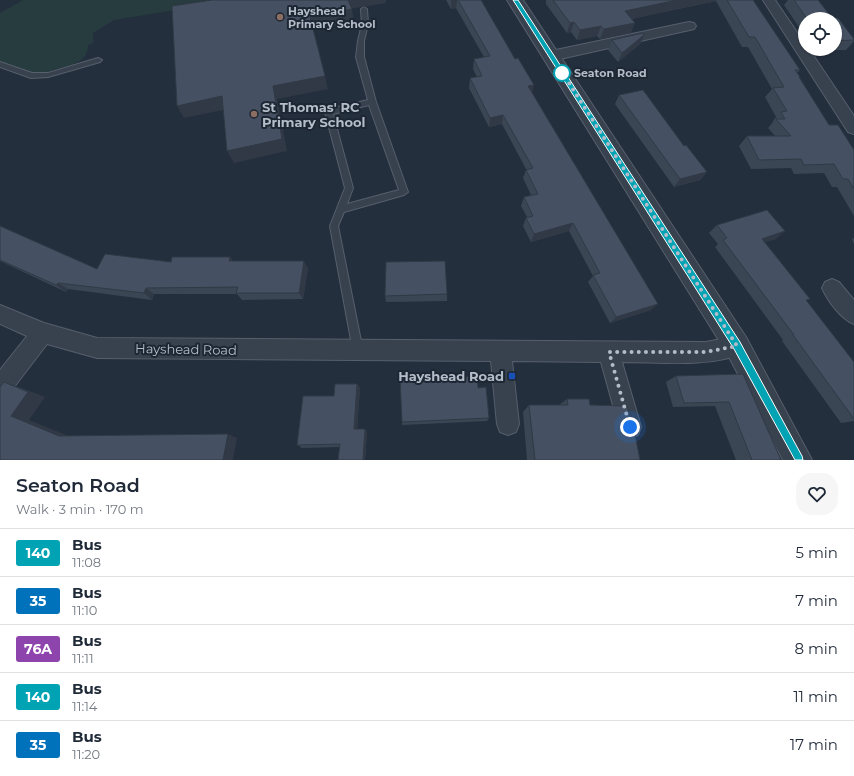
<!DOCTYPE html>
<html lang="en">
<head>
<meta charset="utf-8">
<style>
  body { margin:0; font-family:Montserrat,sans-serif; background:#f6f6f7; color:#1f2937; height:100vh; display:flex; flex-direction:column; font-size:15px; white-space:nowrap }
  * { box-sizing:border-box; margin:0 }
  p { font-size:13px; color:#747a83 }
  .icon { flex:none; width:22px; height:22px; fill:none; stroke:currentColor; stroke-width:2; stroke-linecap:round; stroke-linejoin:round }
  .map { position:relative; height:460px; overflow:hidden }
  .sheet { display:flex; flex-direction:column; background:#fff; flex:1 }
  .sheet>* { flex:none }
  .badge { padding:0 8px; border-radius:3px; font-size:14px; line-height:26px }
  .controls { position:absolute; left:798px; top:12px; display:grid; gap:8px }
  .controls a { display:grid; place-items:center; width:44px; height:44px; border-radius:50%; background:#fff; box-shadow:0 1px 3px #0004; font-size:20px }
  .you { position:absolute; width:20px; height:20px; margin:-10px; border:3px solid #fff; border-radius:50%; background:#1a73e8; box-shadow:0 0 0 6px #1a73e833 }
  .map>.badge { position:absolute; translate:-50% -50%; box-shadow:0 0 0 2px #fff }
  .round { display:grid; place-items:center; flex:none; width:42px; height:42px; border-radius:16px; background:#f6f6f7 }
  .summary { display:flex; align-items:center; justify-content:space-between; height:68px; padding:0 16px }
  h1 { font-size:19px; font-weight:600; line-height:30px }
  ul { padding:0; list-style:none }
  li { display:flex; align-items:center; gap:12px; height:48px; padding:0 16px; border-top:1px solid #e0e1e3 }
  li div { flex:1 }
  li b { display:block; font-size:15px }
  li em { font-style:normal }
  li .badge { min-width:44px; font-weight:700; text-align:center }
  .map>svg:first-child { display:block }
  .green { fill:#263c3f }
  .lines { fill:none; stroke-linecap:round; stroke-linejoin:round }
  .service-casing { stroke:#565f6c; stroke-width:2 }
  .minor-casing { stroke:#565f6c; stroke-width:2 }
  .tertiary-casing { stroke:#565f6c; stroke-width:2 }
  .service { fill:#38414e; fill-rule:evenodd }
  .minor { fill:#38414e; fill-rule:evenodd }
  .tertiary { fill:#38414e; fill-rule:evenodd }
  .wall { fill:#3b4654 }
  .shaded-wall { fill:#303945 }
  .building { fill:#455162; stroke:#303945 }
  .line { fill:#00a3b4; stroke:#fff }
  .walk { stroke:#b4bcc9; stroke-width:4; stroke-dasharray:0 7.2 }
  .education-dot { fill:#8d6e63; stroke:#1d2633; stroke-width:1.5 }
  .stop-dot { fill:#fff; stroke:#00a3b4; stroke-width:2 }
  .transit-dot { fill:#1a4fb4; stroke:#1d2633; stroke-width:1.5 }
  .labels { text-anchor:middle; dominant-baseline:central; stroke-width:4; stroke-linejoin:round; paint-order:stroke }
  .far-poi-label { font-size:11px; font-weight:bold; fill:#b4bcc9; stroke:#1d2633; text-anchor:start }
  .far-stop-label { font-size:11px; font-weight:bold; fill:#b4bcc9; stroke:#1d2633; text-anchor:start }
  .poi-label { font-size:13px; font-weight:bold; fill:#b4bcc9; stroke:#1d2633; text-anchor:start }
  .street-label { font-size:13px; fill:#b4bcc9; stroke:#1d2633 }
</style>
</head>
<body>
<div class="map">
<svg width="854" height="460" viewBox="0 0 854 460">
  <rect width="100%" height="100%" fill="#242f3e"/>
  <!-- green -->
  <path class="green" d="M23 0H236L114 20 93 33V43L88 45C88 61 73 65 59 68 47 71 43 75 29 73 19 71 10 64 0 62V13Z"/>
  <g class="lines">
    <defs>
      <path id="service" d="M364 7 367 9 368 24 364 41V57L376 102 408 192 404 195 344 212 338 226 363 351 362 355 358 356 354 355 353 351 330 226 345 188 325 112 329 109 368 100 356 57 358 41 362 24 361 9ZM369 105 399 190 347 204 353 188 333 114Z
        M98 58 102 60 100 62 48 77 31 78 0 67V62L32 73H48Z"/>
      <path id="minor" d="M763 0H775L805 44V49H809L854 116V134L848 132Z
        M689 22 694 23 696 26 694 29 551 61 546 59 544 56 546 53 551 51Z
        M832 279 839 282 854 300V324C841 319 828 301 822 288L825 282Z
        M0 305 44 323 97 338 706 342 737 336 744 339 747 346 744 353C707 368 662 362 622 362L641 427 638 435 630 438 622 435 619 427 601 362 512 361 519 424 516 432 508 435 500 432 497 424 491 361 97 358 47 344 8 395 0 398V370L27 336 0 324Z"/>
      <path id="tertiary" d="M507 0H523L746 337 812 460H783L728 355Z"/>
    </defs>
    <!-- service casing -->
    <use href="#service" class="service-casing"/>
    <!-- minor casing -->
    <use href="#minor" class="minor-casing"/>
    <!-- tertiary casing -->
    <use href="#tertiary" class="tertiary-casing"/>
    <!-- service -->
    <use href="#service" class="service"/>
    <!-- minor -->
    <use href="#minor" class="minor"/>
    <!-- tertiary -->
    <use href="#tertiary" class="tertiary"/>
  </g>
  <!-- wall -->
  <path class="wall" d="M446 0H481L651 310 610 323 588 282 593 276 569 231 531 242 523 226 526 218 527 217 521 206 524 197 531 195 523 178 526 170V169L502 124 489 127 469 88 470 78 477 77 473 69 474 59 484 57 456 8 451 9Z
    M546 0H753L800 70 797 73 800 77 799 78 829 125 854 150V216L837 187H832L824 173 794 174 791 168 751 169 739 146 747 136H775L768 128 773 122V121L776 117 765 97 772 89 748 47H742L716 1 631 19V33L600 39 597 36 577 40 571 32 567 33 546 4Z
    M788 0H818L832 18H838L854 39V41L846 50H815L814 49H835V19H805V36L784 5Z
    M644 35 640 44 618 62 608 50 612 40Z
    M619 95 684 146 707 172 700 180 674 187 615 104Z
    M717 225 776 239 765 242 810 299 806 301 854 362V421L841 423 782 341 783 340 715 247 718 244 709 233Z
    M0 226 97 269 230 257 233 261 308 268 303 299 242 300 237 294H154L152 300 68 289 66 292 0 261Z
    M854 238V244L852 239Z
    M447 294V301L386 302 385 296Z
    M743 374 781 460H736L715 406 673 407 666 382 676 376Z
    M441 378 478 388 489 418 487 421 402 425V422Z
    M357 384 360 388 357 429H365L367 432 365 460H338L340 447 302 448 297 445 334 396Z
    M567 399 590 405 640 460H527L523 412 529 405H559Z"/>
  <!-- shaded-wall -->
  <path class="shaded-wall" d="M348 0H386V3L349 9Z
    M451 0H457L456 8 451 9Z
    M677 0H716V1L621 21 625 11Z
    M352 9 354 22 313 30 310 17Z
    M574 22 571 32 567 33 570 23Z
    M635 23 631 33 600 39 604 29Z
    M601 26 597 36 577 40 580 30Z
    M644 35 640 44 618 62 622 53Z
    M325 76 328 89 277 99 287 151 234 163 227 151 273 86Z
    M534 85 532 95 528 86Z
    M222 96 228 109 184 118 177 106Z
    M503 115 502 124 489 127 490 118Z
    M707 172 700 180 674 187 680 179Z
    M573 223 569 231 531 242 534 234Z
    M785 231 776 239 753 246 762 239Z
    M230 257 235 264 229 261Z
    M304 261 308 268 303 299 299 293Z
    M58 283 68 289 66 292 56 285Z
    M146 288 154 294 152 300 144 293Z
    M658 304 651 310 610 323 616 317Z
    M4 382 22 388 45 397 29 420 76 439 59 436 11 416Z
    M357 384 360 388 357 432 354 429Z
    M365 429 367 432 365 460H363Z
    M228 434 237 438 233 460H223Z"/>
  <!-- building -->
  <path class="building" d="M212 0H348L352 9 310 17 325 76 273 86 282 139 227 151 222 96 177 106 172 6Z
    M458 0H481L515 59 518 58 534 85 528 86 658 304 616 317 593 275 600 273 573 223 534 234 526 218 533 216 524 197 538 194 526 170 533 168 503 115 490 118 470 78 482 76 474 59 490 56Z
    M553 0H677L625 11 635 23 604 29 601 26 580 30 574 22 570 23Z
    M727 0H753L800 70H795L800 77H799L829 125H838L854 150V189L848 179H843L834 164 804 165 801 159 759 160 747 136H791L776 119H785L781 112 787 111 773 88 784 87 755 37H749Z
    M794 0H818L832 18H838L854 39V40L835 41V19H807Z
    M643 33 644 35 622 53 612 40Z
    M643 90 684 146 686 145 707 172 680 179 619 95Z
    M767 210 785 231 762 239 810 299 806 300 854 362V419L793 335H794L723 240 727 238 717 225Z
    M0 226 97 269 105 254 171 262 172 257H230L229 261H304L299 293H236L238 287 146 288 144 293 58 283 56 285 0 260Z
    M445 261 447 294 385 296 386 262Z
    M743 374 781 460H752L729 402 684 403 676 376Z
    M441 375V378L477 376 478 388 486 387 489 418 402 422 400 378Z
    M4 382 28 392 11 416 59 436 228 434 223 460H0V387Z
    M335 384H357L354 429H365L363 460H338L340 444 297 445 303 396H334Z
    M567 399H589L590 405 627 406 633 424 640 460H535L529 405H568Z"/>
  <!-- line -->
  <path class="line" d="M513 0H518L740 342 802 456 803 460H795L734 349Z"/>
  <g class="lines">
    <!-- walk -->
    <path class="walk" d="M562 73 560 69 737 346 706 352H609L630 427"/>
  </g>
  <!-- markers -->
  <g class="education-dot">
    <circle cx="280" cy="17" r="4"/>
    <circle cx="254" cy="114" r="4"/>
  </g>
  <circle class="stop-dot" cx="562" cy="73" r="8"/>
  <rect class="transit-dot" x="508" y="372" width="8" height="8" rx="2"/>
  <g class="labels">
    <!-- far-poi labels -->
    <g class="far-poi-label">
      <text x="288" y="11">Hayshead<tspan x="288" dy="13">Primary School</tspan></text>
    </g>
    <!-- far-stop labels -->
    <g class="far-stop-label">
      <text x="574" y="73">Seaton Road</text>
    </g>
    <!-- poi labels -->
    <g class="poi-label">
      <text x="262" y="107">St Thomas' RC<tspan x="262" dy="15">Primary School</tspan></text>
      <text x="504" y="376" text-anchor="end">Hayshead Road</text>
    </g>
    <!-- street labels -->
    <g class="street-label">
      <text transform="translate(186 349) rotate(1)">Hayshead Road</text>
    </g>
  </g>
</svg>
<div class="controls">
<a><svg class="icon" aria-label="locate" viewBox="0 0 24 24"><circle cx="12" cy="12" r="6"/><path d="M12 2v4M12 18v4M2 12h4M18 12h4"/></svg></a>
</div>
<div class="you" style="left:630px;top:427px"></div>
</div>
<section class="sheet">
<div class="summary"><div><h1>Seaton Road</h1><p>Walk · 3 min · 170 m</p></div><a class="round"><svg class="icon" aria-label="heart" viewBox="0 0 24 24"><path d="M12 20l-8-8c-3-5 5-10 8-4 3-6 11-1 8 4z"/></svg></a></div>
<ul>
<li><span class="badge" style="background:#00a3b4;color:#fff">140</span><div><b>Bus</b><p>11:08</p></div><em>5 min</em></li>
<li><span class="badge" style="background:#0072bc;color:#fff">35</span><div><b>Bus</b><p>11:10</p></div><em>7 min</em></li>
<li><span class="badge" style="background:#8e44ad;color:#fff">76A</span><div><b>Bus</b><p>11:11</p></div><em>8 min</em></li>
<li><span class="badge" style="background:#00a3b4;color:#fff">140</span><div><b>Bus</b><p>11:14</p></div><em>11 min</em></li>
<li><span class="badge" style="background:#0072bc;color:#fff">35</span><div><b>Bus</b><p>11:20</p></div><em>17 min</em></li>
</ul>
</section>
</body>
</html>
